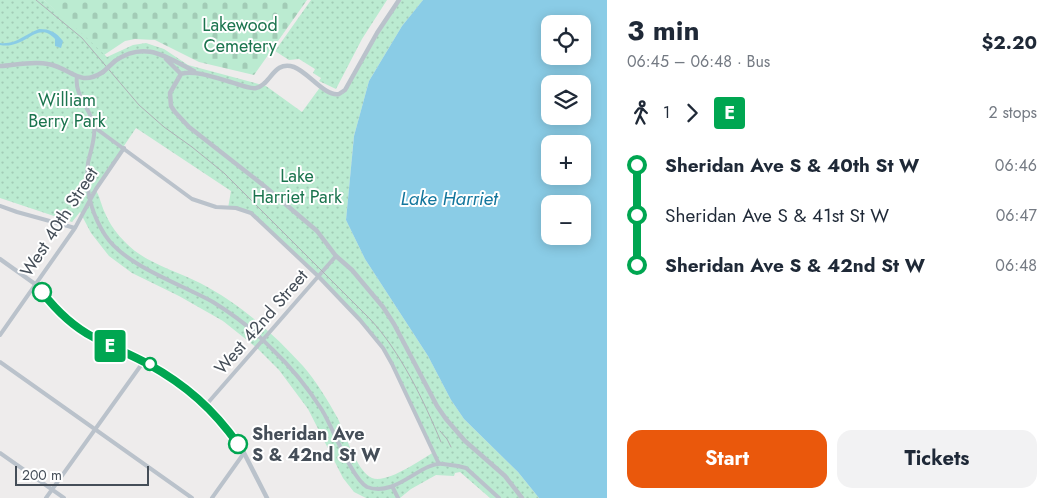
<!DOCTYPE html>
<html lang="en">
<head>
<meta charset="utf-8">
<style>
  body { margin:0; font-family:Jost,sans-serif; background:#f2f2f3; color:#1f2937; height:100vh; display:flex; flex-direction:column; font-size:19px; white-space:nowrap }
  * { box-sizing:border-box; margin:0 }
  p { font-size:16px; color:#747a83 }
  .icon { flex:none; width:28px; height:28px; fill:none; stroke:currentColor; stroke-width:2; stroke-linecap:round; stroke-linejoin:round }
  .map { position:relative; flex:1; overflow:hidden }
  .details { display:flex; flex-direction:column; background:#fff; width:450px }
  .details>* { flex:none }
  .badge { padding:0 10px; border-radius:4px; font-size:18px; line-height:32px }
  .fabs { position:absolute; left:541px; top:15px; display:grid; gap:10px }
  .fabs a { display:grid; place-items:center; width:50px; height:50px; border-radius:10px; background:#fff; box-shadow:0 2px 12px #0003; font-size:25px }
  .scale { position:absolute; left:15px; bottom:12px; width:134px; box-sizing:border-box; padding-left:5px; border:2px solid #454e58; border-top:0; font-size:14px; line-height:18px; white-space:nowrap; color:#454e58; -webkit-text-stroke:4px #fff; paint-order:stroke }
  .map>.badge { position:absolute; translate:-50% -50%; box-shadow:0 0 0 2px #fff }
  .legs { display:flex; align-items:center; gap:8px; height:55px; padding:0 20px; font-size:16px }
  .legs p { margin-inline-start:auto }
  .summary { display:flex; align-items:center; justify-content:space-between; height:85px; padding:0 20px }
  h1 { font-size:28px; font-weight:700; line-height:38px }
  .button { display:flex; gap:10px; margin-top:auto; padding:10px 20px }
  .button a { flex:1; height:58px; border-radius:15px; background:#ea580c; color:#fff; font-size:20px; font-weight:700; line-height:58px; text-align:center }
  .button a+a { background:#f2f2f3; color:#1f2937 }
  ul { padding:0 20px; list-style:none }
  li { display:flex; align-items:center; gap:18px; height:50px; font-size:19px }
  li i { display:grid; place-items:center; width:8px; height:100%; margin:0 6px; background:currentColor }
  li i::after { content:''; width:12px; height:12px; margin:-6px; border:4px solid; border-radius:50%; background:#fff }
  li p { margin-inline-start:auto }
  li:first-child i { background:linear-gradient(#0000 50%,currentColor 0) }
  li:last-child i { background:linear-gradient(currentColor 50%,#0000 0) }
  main { display:flex; flex:1; min-height:0 }
  .map>svg:first-child { display:block }
  .cemetery { fill:url(#cemetery-stones) }
  .park { fill:url(#park-dots); fill-rule:evenodd }
  .water { fill:#8acce6; fill-rule:evenodd }
  .lines { fill:none; stroke-linecap:round; stroke-linejoin:round }
  .minor { stroke:#bac2cb; stroke-width:4 }
  .tertiary { stroke:#bac2cb; stroke-width:4.5 }
  .tram { stroke:#aeb0b6; stroke-width:1 }
  .minor-bridge { stroke:#bac2cb; stroke-width:4 }
  .tertiary-bridge { stroke:#bac2cb; stroke-width:4.5 }
  .line-1-casing { stroke:#fff; stroke-width:11 }
  .line-1 { stroke:#00a651; stroke-width:8 }
  .stop-1-dot { fill:#fff; stroke:#00a651; stroke-width:2.5 }
  .labels { text-anchor:middle; dominant-baseline:central; stroke-width:4; stroke-linejoin:round; paint-order:stroke }
  .park-label { font-size:18px; fill:#1b744e; stroke:#fff }
  .street-label { font-size:18px; fill:#454e58; stroke:#fff }
  .stop-label { font-size:18px; font-weight:bold; fill:#454e58; stroke:#fff; text-anchor:start }
  .water-label { font-size:19px; font-style:italic; fill:#13769d; stroke:#fff }
</style>
</head>
<body>
<main>
<div class="map">
<svg width="607" height="498" viewBox="0 0 607 498">
  <defs>
    <pattern id="cemetery-stones" width="16" height="16" patternUnits="userSpaceOnUse" patternTransform="scale(1.25)"><rect width="16" height="16" fill="#bbebd1"/><path d="M2 7V4a2 2 0 0 1 4 0v3zM10 15v-3a2 2 0 0 1 4 0v3z" fill="#a2cbb6"/></pattern>
    <pattern id="park-dots" width="8" height="8" patternUnits="userSpaceOnUse" patternTransform="scale(1.25)"><rect width="8" height="8" fill="#bbebd1"/><path d="M2 2h.1M6 6h.1" fill="none" stroke="#a2cbb6" stroke-width="1.8" stroke-linecap="round"/></pattern>
  </defs>
  <rect width="100%" height="100%" fill="#eeecec"/>
  <!-- cemetery -->
  <path class="cemetery" d="M44 0H307L254 75 199 62 155 40 135 39 125 41 104 55Z"/>
  <!-- park -->
  <path class="park" d="M0 0H44L75 27 107 57 133 45 146 43 164 49 188 65 266 86 302 112 321 86 330 93H342L399 0H423L402 26 369 81 354 136 346 220 365 259 428 356 451 400 464 419 518 472 539 498H490L460 472 455 473 454 476 436 475 411 489 400 498H366L354 492 343 478 308 409 279 370 257 348 223 321 179 296 132 273 109 256 91 233 80 212 72 222 0 198ZM136 128 231 191 228 208 251 213 348 307 383 348 434 452C420 460 387 484 372 478 356 471 345 432 337 417 327 399 316 381 303 366 273 333 239 303 200 283 176 271 146 263 127 244 117 234 110 225 105 213 101 205 100 196 95 189Z
    M311 0H387L362 39 336 89 319 81 321 78 313 73 315 69 299 59 289 60 275 51Z"/>
  <!-- water -->
  <path class="water" d="M423 0H607V498H539L518 472 464 419 451 400 428 356 365 259 346 220 354 136 369 81 402 26ZM550 24H582V56H550ZM550 84H582V116H550ZM550 144H582V176H550ZM550 204H582V236H550Z
    M39 29C50 29 56 32 63 41L61 48 55 46V39C37 19 26 50 0 45V43C16 45 25 34 39 29Z"/>
  <g class="lines">
    <!-- minor -->
    <path class="minor" d="M77 77C74 95 91 109 94 126 96 138 90 152 88 163 85 189 91 213 105 235 125 266 181 284 213 302 234 315 255 331 272 349 291 367 308 388 322 410 333 428 352 479 367 487 396 498 421 461 443 464
      M94 127 192 199 216 207 236 208 251 213 318 276 360 320 383 348 392 364 439 464
      M0 206 17 212 75 228
      M0 335 75 228 96 189 124 148
      M0 362 192 498
      M206 405 336 256
      M0 453 64 498
      M458 466 466 468 499 498
      M393 488 398 498
      M46 498 144 361
      M212 498 244 453"/>
    <!-- tertiary -->
    <path class="tertiary" d="M166 59 181 74
      M115 61C145 40 166 57 194 71
      M0 66C15 65 33 61 48 64 72 68 78 88 103 72
      M181 74 170 93 171 106 175 112 189 127 263 185 317 231 336 256 352 270 383 307 394 324 437 406 446 419 465 441 505 476 522 498
      M181 74C195 69 222 80 237 84 243 86 250 89 256 88 271 85 273 60 294 67 308 72 325 97 339 94L345 90 377 33 399 0
      M0 259 35 284 54 307 75 326 92 337 149 364 180 383 206 405 244 453 267 498"/>
    <!-- tram -->
    <path class="tram" d="M36 0 82 38 139 105 164 127 192 147 224 173 370 319C400 351 424 401 441 442
      M440 431 447 439 451 447"/>
    <!-- minor-bridge -->
    <path class="minor-bridge" d="M443 464 458 466"/>
    <!-- tertiary-bridge -->
    <path class="tertiary-bridge" d="M103 72 115 61"/>
  </g>
  <g class="lines">
    <defs>
      <path id="line-1" d="M42 292C56 310 72 326 93 337 111 347 130 354 148 364 186 385 213 409 238 444"/>
    </defs>
    <!-- line-1 casing -->
    <use href="#line-1" class="line-1-casing"/>
    <!-- line-1 -->
    <use href="#line-1" class="line-1"/>
  </g>
  <!-- markers -->
  <g class="stop-1-dot">
    <circle cx="42" cy="292" r="9"/>
    <circle cx="150" cy="364" r="6"/>
    <circle cx="238" cy="444" r="9"/>
  </g>
  <g class="labels">
    <!-- park labels -->
    <g class="park-label">
      <text x="240" y="25">Lakewood<tspan x="240" dy="21">Cemetery</tspan></text>
      <text x="67" y="100">William<tspan x="67" dy="21">Berry Park</tspan></text>
      <text x="297" y="176">Lake<tspan x="297" dy="21">Harriet Park</tspan></text>
    </g>
    <!-- street labels -->
    <g class="street-label">
      <text transform="translate(59 222) rotate(-57)">West 40th Street</text>
      <text transform="translate(261 322) rotate(-49)">West 42nd Street</text>
    </g>
    <!-- stop labels -->
    <g class="stop-label">
      <text x="252" y="434">Sheridan Ave<tspan x="252" dy="21">S &amp; 42nd St W</tspan></text>
    </g>
    <!-- water labels -->
    <g class="water-label">
      <text x="449" y="198">Lake Harriet</text>
    </g>
  </g>
</svg>
<div class="fabs">
<a><svg class="icon" aria-label="locate" viewBox="0 0 24 24"><circle cx="12" cy="12" r="6"/><path d="M12 2v4M12 18v4M2 12h4M18 12h4"/></svg></a>
<a><svg class="icon" aria-label="layers" viewBox="0 0 24 24"><path d="M12 4l9 5-9 5-9-5zM3 14l9 5 9-5"/></svg></a>
<a>+</a>
<a>−</a>
</div>
<div class="scale">200 m</div>
<b class="badge" style="left:110px;top:346px;background:#00a651;color:#fff">E</b>
</div>
<section class="details">
<div class="summary"><div><h1>3 min</h1><p>06:45 – 06:48 · Bus</p></div><b>$2.20</b></div>
<div class="legs"><svg class="icon" aria-label="walk" viewBox="0 0 24 24"><circle cx="13" cy="4" r="2"/><path d="M13 8l-2 6 4 7M11 14l-3 7M7 12l3-4h3l4 4"/></svg>1<svg class="icon" aria-label="forward" viewBox="0 0 24 24"><path d="M9 5l7 7-7 7"/></svg><b class="badge" style="background:#00a651;color:#fff">E</b><p>2 stops</p></div>
<ul>
<li><i style="color:#00a651"></i><b>Sheridan Ave S &amp; 40th St W</b><p>06:46</p></li>
<li><i style="color:#00a651"></i><span>Sheridan Ave S &amp; 41st St W</span><p>06:47</p></li>
<li><i style="color:#00a651"></i><b>Sheridan Ave S &amp; 42nd St W</b><p>06:48</p></li>
</ul>
<div class="button"><a>Start</a><a>Tickets</a></div>
</section>
</main>
</body>
</html>
